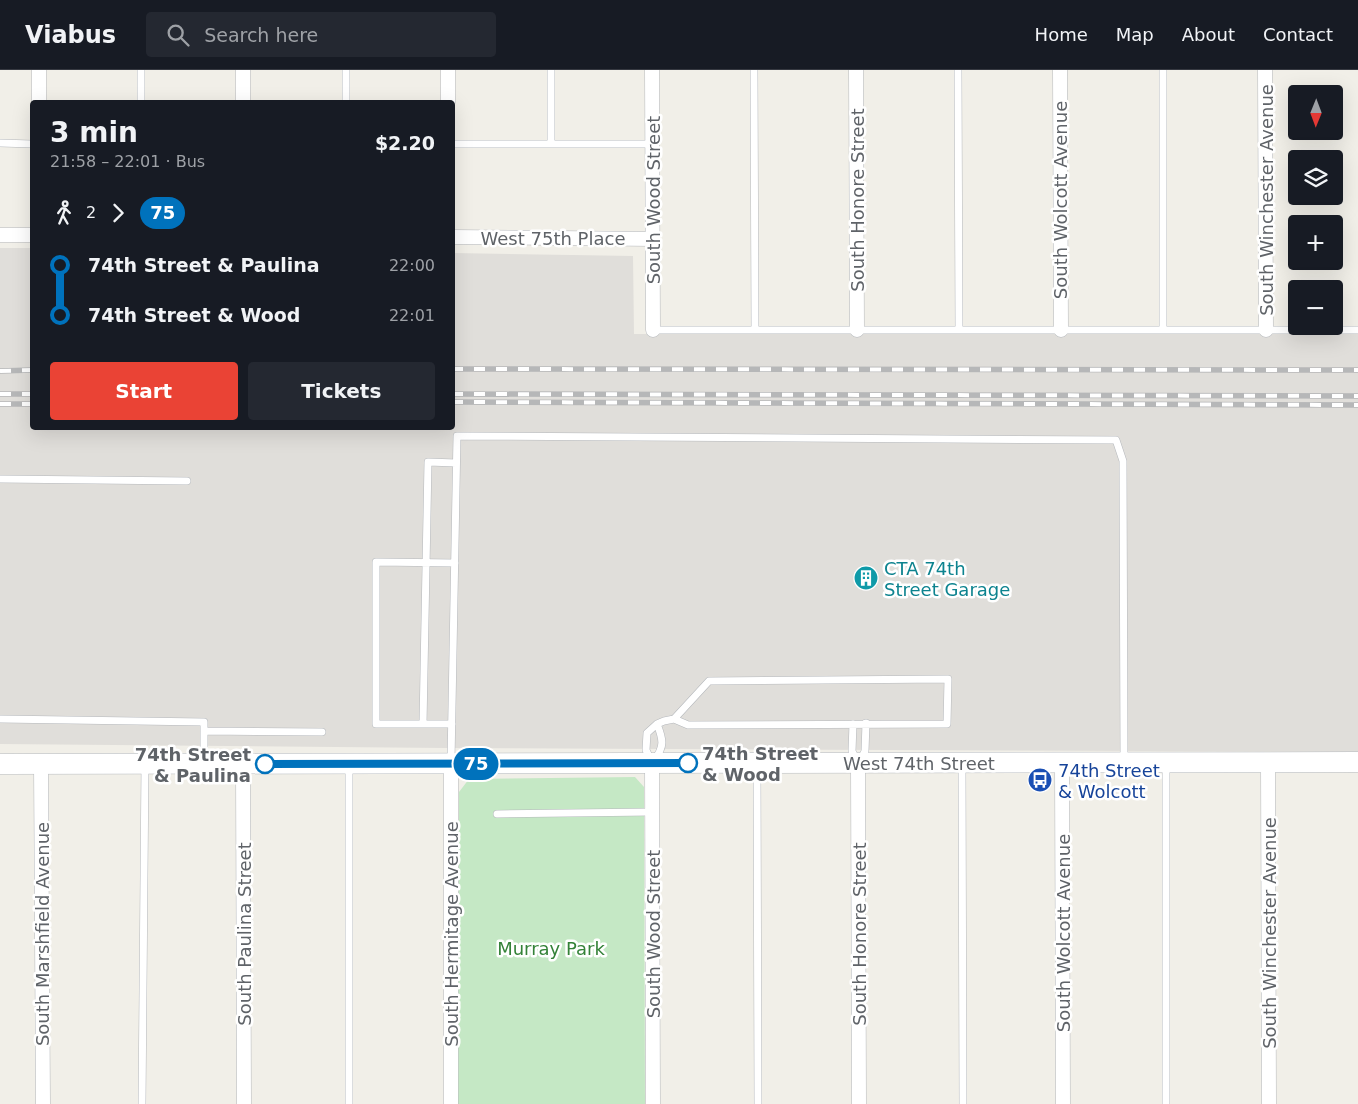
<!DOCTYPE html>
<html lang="en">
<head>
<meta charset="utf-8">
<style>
  body { margin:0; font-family:"DejaVu Sans",sans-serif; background:#242831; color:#f1f3f6; height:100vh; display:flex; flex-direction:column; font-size:19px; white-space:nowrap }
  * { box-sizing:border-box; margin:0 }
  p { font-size:16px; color:#9ea1a6 }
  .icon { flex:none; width:28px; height:28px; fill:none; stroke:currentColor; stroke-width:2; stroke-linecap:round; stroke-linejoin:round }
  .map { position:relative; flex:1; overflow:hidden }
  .side { position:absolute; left:30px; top:30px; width:425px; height:330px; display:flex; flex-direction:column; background:#171b24; border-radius:5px; box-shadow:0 5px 20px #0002 }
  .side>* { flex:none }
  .badge { padding:0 10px; border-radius:16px; font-size:18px; line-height:32px }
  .needle { width:32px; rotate:181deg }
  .fabs { position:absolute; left:1288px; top:15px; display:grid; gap:10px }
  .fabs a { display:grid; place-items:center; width:55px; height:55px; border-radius:5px; background:#171b24; box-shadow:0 5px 20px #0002; font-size:25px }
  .map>.badge { position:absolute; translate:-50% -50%; box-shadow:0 0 0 2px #fff }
  .legs { display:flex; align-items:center; gap:8px; height:55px; padding:0 20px; font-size:16px }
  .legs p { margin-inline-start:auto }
  .headline { display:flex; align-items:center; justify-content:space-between; height:85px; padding:0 20px }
  h1 { font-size:28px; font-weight:800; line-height:38px }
  .primary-button { display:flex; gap:10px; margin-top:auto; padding:10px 20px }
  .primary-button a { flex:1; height:58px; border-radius:5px; background:#ea4335; color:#fff; font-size:20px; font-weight:800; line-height:58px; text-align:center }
  .primary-button a+a { background:#242831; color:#f1f3f6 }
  ul { padding:0 20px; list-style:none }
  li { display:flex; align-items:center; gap:18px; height:50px; font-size:19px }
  li i { display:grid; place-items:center; width:8px; height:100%; margin:0 6px; background:currentColor }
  li i::after { content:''; width:12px; height:12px; margin:-6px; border:4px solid; border-radius:50%; background:#171b24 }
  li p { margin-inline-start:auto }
  li:first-child i { background:linear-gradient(#0000 50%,currentColor 0) }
  li:last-child i { background:linear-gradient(currentColor 50%,#0000 0) }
  header { display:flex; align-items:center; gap:30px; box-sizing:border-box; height:70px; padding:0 25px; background:#171b24; border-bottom:1px solid #363941 }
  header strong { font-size:24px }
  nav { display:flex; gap:28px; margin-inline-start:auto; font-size:18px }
  .search { width:350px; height:45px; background:#242831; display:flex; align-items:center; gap:12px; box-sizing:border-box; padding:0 18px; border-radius:5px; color:#9ea1a6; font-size:19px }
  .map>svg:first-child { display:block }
  .industrial { fill:#e0deda }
  .green { fill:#c5e8c5 }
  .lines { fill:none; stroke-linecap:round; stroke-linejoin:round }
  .lane-casing { stroke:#b5b8bc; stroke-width:8 }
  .street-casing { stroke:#b5b8bc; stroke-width:15 }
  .secondary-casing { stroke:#b6babf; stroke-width:21 }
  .lane { stroke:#fff; stroke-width:7 }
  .street { stroke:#fff; stroke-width:14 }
  .secondary { stroke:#fff; stroke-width:20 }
  .rail-casing { stroke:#b6b7b8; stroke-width:5.5 }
  .rail { stroke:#fff; stroke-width:4; stroke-dasharray:11; stroke-linecap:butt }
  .line-1-casing { stroke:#fff; stroke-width:11 }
  .line-1 { stroke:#0072bc; stroke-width:8 }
  .stop-1-dot { fill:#fff; stroke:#0072bc; stroke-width:2.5 }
  .labels { text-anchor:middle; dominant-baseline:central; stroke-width:5; stroke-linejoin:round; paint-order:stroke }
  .street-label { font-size:18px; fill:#5f6368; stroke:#fff }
  .culture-label { font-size:18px; fill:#0d838f; stroke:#fff; text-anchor:start }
  .stop-label { font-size:18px; font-weight:bold; fill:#5f6368; stroke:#fff; text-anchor:start }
  .transit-label { font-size:18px; fill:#164399; stroke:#fff; text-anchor:start }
  .park-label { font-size:18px; fill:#348238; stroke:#fff }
</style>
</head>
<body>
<header>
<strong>Viabus</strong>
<div class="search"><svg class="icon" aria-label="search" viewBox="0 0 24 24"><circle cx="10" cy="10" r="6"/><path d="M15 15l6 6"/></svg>Search here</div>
<nav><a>Home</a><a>Map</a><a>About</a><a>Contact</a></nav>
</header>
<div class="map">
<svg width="1358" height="1034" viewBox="0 0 1358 1034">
  <rect width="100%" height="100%" fill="#f1efe8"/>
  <!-- industrial -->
  <path class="industrial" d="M0 178H32V358H452L453 183 633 186 634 264 1358 263V682L445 678 0 674Z"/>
  <!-- green -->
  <path class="green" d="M635 707 644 717 645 1034H458L459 722 469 709Z"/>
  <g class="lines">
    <defs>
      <path id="lane" d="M141 0V32
        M346 0V32
        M551 0V74
        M754 0 755 260
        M958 0 959 260
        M0 73 32 74
        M452 74H653
        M653 260H1358
        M1163 260V0
        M0 409 187 411
        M0 649 204 652V692
        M423 654 428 392 456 393
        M452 654H376V492L455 493
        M853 654 852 681 857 691
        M204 661 322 662
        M861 689 865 681 866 653
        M654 690C665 677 663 669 657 654
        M451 691 457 366 1116 370 1123 391 1124 690
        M651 691 646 680 647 663 657 654 664 651 674 649 709 611 948 609 947 654 688 655 674 649
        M962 693 963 1034
        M349 694V1034
        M757 694 758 1034
        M1166 694V1034
        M497 744 652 742
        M142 1034 145 694"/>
      <path id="street" d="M39 0V32
        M243 0V32
        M448 0V32
        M652 0 653 260
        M856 0 857 260
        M1060 0 1061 260
        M1265 0 1266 260
        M0 165H32
        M452 167 653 169
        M1268 692 1269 1034
        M652 693 653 1034
        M858 693 859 1034
        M1062 693 1063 1034
        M41 694 43 1034
        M243 694 244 1034
        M451 694V1034"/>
      <path id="secondary" d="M0 694 1358 692"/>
    </defs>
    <!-- lane casing -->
    <use href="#lane" class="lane-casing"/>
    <!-- street casing -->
    <use href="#street" class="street-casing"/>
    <!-- secondary casing -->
    <use href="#secondary" class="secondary-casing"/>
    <!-- lane -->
    <use href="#lane" class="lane"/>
    <!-- street -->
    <use href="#street" class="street"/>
    <!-- secondary -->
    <use href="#secondary" class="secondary"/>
    <defs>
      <path id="rail" d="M452 299 1358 300
        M0 301 32 300
        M0 324H32
        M452 324 1358 326
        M452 332 1358 335
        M0 334H32"/>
    </defs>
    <!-- rail casing -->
    <use href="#rail" class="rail-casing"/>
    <!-- rail -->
    <use href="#rail" class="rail"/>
  </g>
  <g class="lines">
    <defs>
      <path id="line-1" d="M265 694 688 693"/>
    </defs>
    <!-- line-1 casing -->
    <use href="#line-1" class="line-1-casing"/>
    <!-- line-1 -->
    <use href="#line-1" class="line-1"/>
  </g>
  <!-- icons -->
  <defs>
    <symbol id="building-disc" viewBox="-11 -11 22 22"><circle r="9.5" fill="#0f9aa8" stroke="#fff"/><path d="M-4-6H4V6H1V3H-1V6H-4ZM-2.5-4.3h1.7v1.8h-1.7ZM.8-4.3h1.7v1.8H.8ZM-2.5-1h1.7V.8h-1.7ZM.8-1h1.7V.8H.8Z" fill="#fff"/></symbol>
    <symbol id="bus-disc" viewBox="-11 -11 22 22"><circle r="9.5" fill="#1a4fb4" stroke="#fff"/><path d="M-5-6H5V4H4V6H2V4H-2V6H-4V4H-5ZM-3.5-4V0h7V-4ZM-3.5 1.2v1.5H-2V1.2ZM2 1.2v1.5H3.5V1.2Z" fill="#fff"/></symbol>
  </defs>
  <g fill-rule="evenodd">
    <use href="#building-disc" x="852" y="494" width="28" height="28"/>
    <use href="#bus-disc" x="1026" y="696" width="28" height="28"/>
  </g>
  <!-- markers -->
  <g class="stop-1-dot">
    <circle cx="688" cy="693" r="9"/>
    <circle cx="265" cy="694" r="9"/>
  </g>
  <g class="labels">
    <!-- street labels -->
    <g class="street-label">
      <text transform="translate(653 130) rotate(-90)">South Wood Street</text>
      <text transform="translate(857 130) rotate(-90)">South Honore Street</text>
      <text transform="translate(1060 130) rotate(-90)">South Wolcott Avenue</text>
      <text transform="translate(1266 130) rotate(-90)">South Winchester Avenue</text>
      <text x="553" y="168">West 75th Place</text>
      <text x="919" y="693">West 74th Street</text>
      <text transform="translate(1063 863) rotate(-90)">South Wolcott Avenue</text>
      <text transform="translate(1269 863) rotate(-90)">South Winchester Avenue</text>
      <text transform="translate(42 864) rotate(-90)">South Marshfield Avenue</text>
      <text transform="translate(244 864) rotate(-90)">South Paulina Street</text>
      <text transform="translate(451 864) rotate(-90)">South Hermitage Avenue</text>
      <text transform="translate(653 864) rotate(-90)">South Wood Street</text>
      <text transform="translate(859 864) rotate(-90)">South Honore Street</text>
    </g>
    <!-- culture labels -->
    <g class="culture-label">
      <text x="884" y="498">CTA 74th<tspan x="884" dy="21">Street Garage</tspan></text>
    </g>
    <!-- stop labels -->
    <g class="stop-label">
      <text x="702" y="683">74th Street<tspan x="702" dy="21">&amp; Wood</tspan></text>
      <text x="251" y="684" text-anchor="end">74th Street<tspan x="251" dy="21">&amp; Paulina</tspan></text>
    </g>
    <!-- transit labels -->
    <g class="transit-label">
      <text x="1058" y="700">74th Street<tspan x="1058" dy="21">&amp; Wolcott</tspan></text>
    </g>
    <!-- park labels -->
    <g class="park-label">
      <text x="551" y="878">Murray Park</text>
    </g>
  </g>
</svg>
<div class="fabs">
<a><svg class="needle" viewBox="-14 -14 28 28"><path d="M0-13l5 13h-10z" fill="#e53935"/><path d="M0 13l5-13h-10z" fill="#9ea1a6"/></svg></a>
<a><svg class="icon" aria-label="layers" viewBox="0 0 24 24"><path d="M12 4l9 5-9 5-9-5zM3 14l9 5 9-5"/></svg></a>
<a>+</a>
<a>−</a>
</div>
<b class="badge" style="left:476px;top:694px;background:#0072bc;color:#fff">75</b>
<section class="side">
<div class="headline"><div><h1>3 min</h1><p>21:58 – 22:01 · Bus</p></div><b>$2.20</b></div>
<div class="legs"><svg class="icon" aria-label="walk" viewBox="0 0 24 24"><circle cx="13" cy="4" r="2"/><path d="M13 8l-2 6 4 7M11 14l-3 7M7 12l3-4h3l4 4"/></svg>2<svg class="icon" aria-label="forward" viewBox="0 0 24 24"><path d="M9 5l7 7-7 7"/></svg><b class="badge" style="background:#0072bc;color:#fff">75</b></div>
<ul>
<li><i style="color:#0072bc"></i><b>74th Street &amp; Paulina</b><p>22:00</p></li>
<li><i style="color:#0072bc"></i><b>74th Street &amp; Wood</b><p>22:01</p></li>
</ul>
<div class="primary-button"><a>Start</a><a>Tickets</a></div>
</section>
</div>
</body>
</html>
